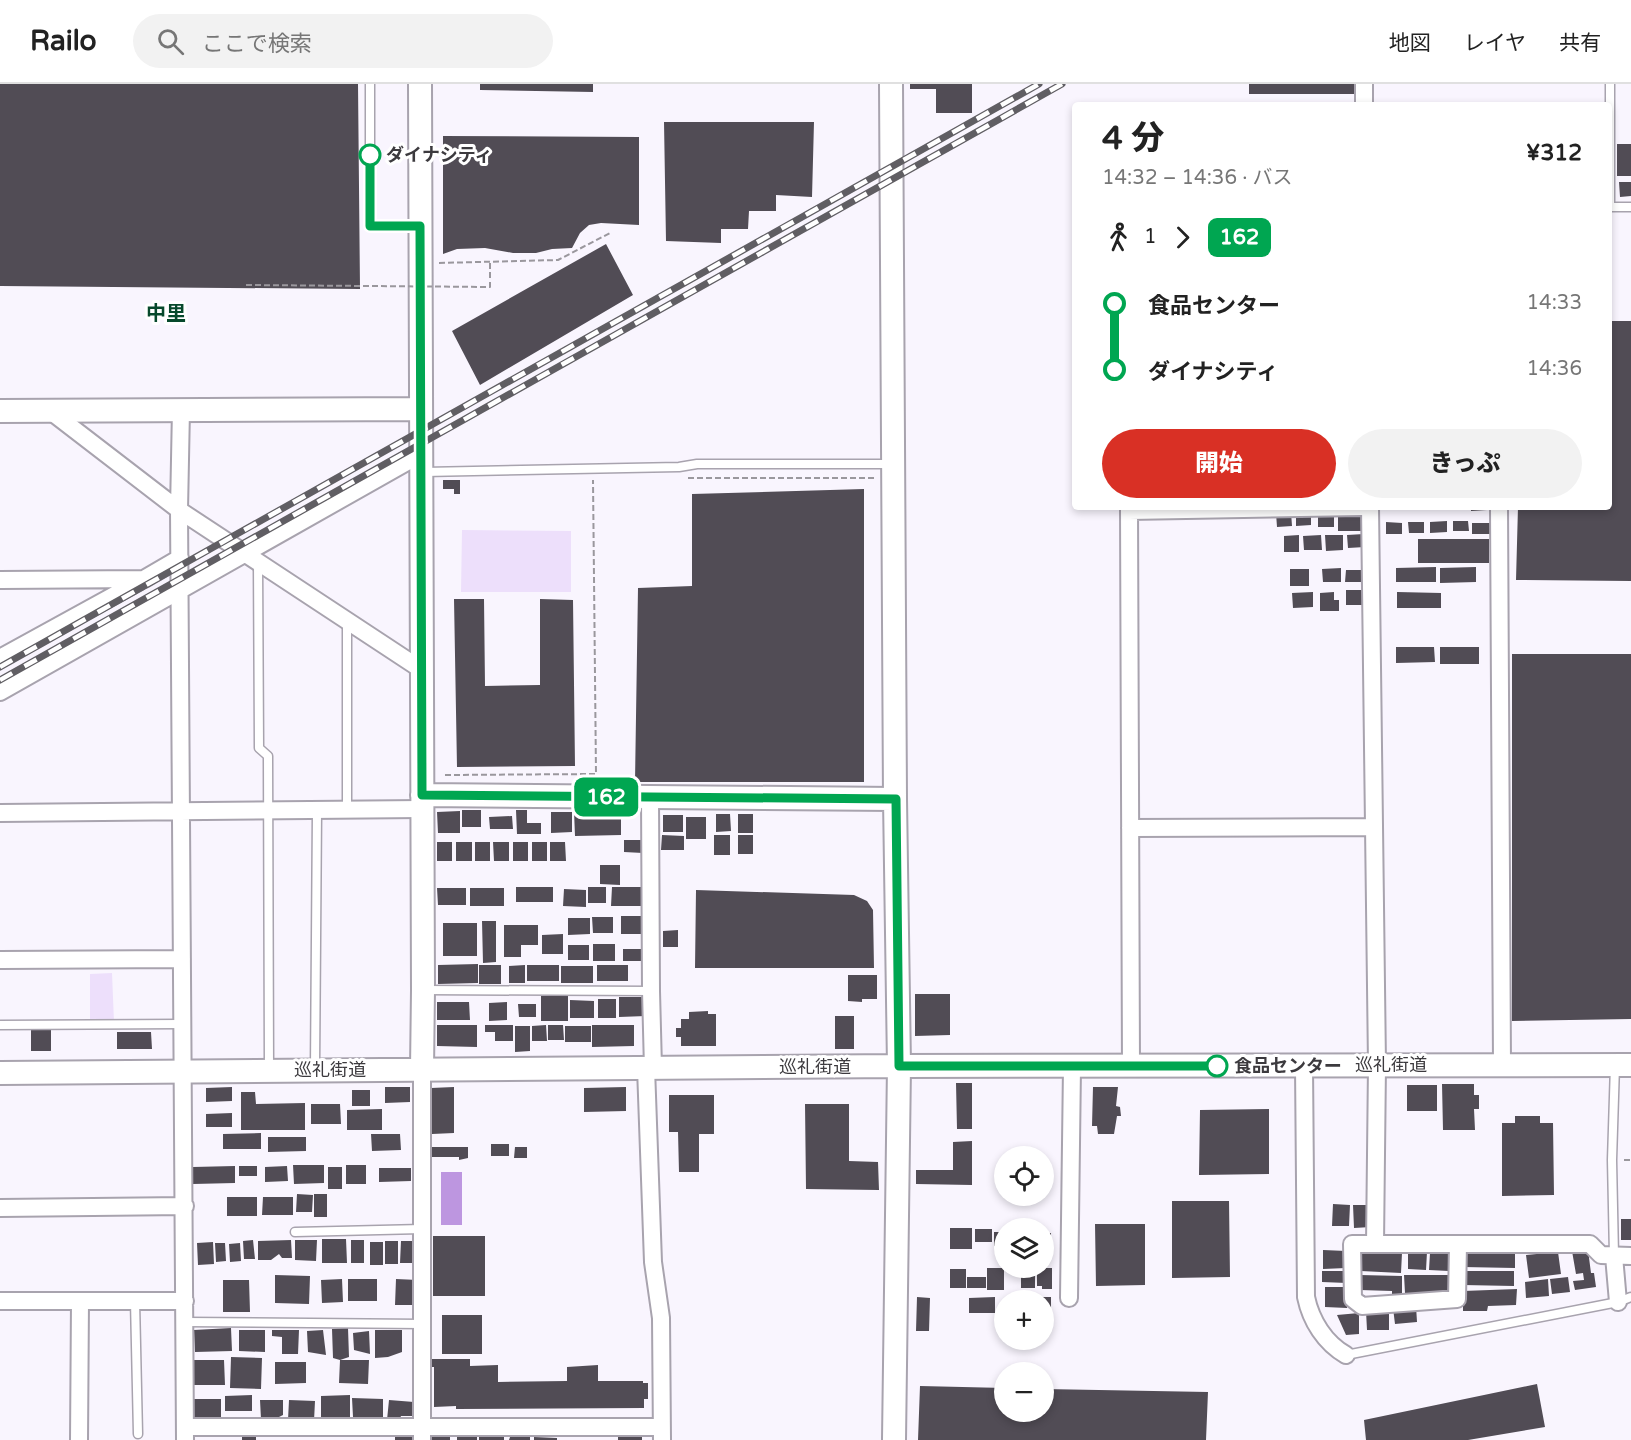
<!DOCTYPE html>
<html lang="ja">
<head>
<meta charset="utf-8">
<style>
  body { margin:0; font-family:"Varela Round","Noto Sans JP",sans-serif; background:#f2f2f2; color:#222; height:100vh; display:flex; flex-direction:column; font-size:22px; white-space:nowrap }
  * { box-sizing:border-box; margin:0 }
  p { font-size:20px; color:#767676 }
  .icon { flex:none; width:33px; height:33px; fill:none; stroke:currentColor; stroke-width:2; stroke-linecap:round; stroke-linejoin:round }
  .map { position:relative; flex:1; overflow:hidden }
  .panel { position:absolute; left:1072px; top:18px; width:540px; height:408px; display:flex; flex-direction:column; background:#fff; border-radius:6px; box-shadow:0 3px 9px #0003 }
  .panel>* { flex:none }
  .badge { padding:0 12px; border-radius:9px; font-size:21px; line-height:39px }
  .buttons { position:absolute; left:994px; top:1062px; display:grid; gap:12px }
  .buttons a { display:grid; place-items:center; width:60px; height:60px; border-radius:50%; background:#fff; box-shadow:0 3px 9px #0003; font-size:30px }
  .map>.badge { position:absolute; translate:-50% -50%; box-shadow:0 0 0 3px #fff }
  .legs { display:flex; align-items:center; gap:9px; height:66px; padding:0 30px; font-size:20px }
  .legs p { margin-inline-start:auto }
  .head { display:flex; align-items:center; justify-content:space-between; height:102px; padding:0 30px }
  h1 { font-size:33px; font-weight:800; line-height:45px }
  .cta { display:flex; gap:12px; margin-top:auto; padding:12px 30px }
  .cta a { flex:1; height:69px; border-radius:36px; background:#d93025; color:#fff; font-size:24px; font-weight:800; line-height:69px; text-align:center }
  .cta a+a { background:#f2f2f2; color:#222 }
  ul { padding:0 30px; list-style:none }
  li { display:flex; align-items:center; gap:21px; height:66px; font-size:22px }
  li i { display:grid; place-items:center; width:9px; height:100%; margin:0 8px; background:currentColor }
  li i::after { content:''; width:15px; height:15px; margin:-8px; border:4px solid; border-radius:50%; background:#fff }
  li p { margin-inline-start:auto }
  li:first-child i { background:linear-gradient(#0000 50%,currentColor 0) }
  li:last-child i { background:linear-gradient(currentColor 50%,#0000 0) }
  header { display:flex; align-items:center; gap:36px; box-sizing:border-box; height:84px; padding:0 30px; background:#fff; border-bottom:2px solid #e0e0e0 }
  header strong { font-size:28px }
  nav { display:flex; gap:33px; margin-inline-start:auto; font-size:21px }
  .search { width:420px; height:54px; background:#f2f2f2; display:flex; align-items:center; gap:15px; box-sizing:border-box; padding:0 21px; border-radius:33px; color:#767676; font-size:22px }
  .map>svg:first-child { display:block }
  .green { fill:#eddffb }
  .water { fill:#bd96e0 }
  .building { fill:#514c55 }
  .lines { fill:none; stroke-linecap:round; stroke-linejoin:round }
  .lane-casing { stroke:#a8a3ae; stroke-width:11 }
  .street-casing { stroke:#a8a3ae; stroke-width:20 }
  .secondary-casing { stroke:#a8a3ae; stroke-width:26 }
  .path { stroke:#9a979d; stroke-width:2; stroke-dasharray:6 3; stroke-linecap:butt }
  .lane { stroke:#fff; stroke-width:8 }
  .street { stroke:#fff; stroke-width:16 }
  .secondary { stroke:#fff; stroke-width:22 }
  .rail-casing { stroke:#605e63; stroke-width:7 }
  .rail { stroke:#fff; stroke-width:4.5; stroke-dasharray:14; stroke-linecap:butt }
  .path-bridge { stroke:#9a979d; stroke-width:2; stroke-dasharray:6 3; stroke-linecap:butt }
  .line-1-casing { stroke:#fff; stroke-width:14 }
  .line-1 { stroke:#00a651; stroke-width:9 }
  .stop-1-dot { fill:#fff; stroke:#00a651; stroke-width:3 }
  .labels { text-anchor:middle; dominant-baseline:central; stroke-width:6; stroke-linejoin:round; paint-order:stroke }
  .stop-label { font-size:18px; font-weight:bold; fill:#3c3a3e; stroke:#fff; text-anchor:start }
  .street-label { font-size:18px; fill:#3c3a3e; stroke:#fff }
  .neighbourhood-label { font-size:20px; font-weight:bold; fill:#07492c; stroke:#fff }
</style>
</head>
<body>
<header>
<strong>Railo</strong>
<div class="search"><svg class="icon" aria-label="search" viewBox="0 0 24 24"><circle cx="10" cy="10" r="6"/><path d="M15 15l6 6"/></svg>ここで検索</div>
<nav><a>地図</a><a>レイヤ</a><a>共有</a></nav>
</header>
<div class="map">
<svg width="1631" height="1356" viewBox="0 0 1631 1356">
  <rect width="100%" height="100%" fill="#f9f5fe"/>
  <!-- green -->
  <path class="green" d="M462 446 571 447V508H461Z
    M112 889 114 938H90V890Z"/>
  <!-- water -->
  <path class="water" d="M441 1088H462V1141H441Z"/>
  <!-- building -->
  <path class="building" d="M0 0H358L360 205 0 202Z
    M480 0H593V8L480 6Z
    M910 0H972V29H936V5H910Z
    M1249 0H1355V10H1249Z
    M664 38H814L812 113 776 111V127H749L748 145H721V159L666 157Z
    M443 52 639 53V141L601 139 589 141 580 149 572 164 552 165 536 169H513L485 164 457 165 443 170Z
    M1617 60H1631V92H1617Z
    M1619 98H1631V112L1620 113Z
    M606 160 633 211 480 301 452 247Z
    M1610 237H1631V497L1516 496 1518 423H1610Z
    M443 396H460V410H454V405H443Z
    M864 405V698H635L638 504 692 502V410Z
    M1471 423H1487V426L1471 427Z
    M1291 428 1292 442 1277 443 1276 429Z
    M1296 428H1311V441L1296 442Z
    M1338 428H1362V447H1338Z
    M1318 432H1334V443H1318Z
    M1447 437V448L1430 449V438Z
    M1453 437H1468L1469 447H1453Z
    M1386 438 1402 439V450H1386Z
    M1408 438H1424V449H1409Z
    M1472 439H1491V450H1472Z
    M1364 450 1365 463 1348 464 1347 451Z
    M1299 451V468H1284V452Z
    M1321 451 1322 466H1304L1303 452Z
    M1325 451H1343V466L1326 467Z
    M1418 455H1489V479H1418Z
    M1436 483V498H1396V484Z
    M1476 483V498L1440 499V484Z
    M1341 484V498H1323L1322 485Z
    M1290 485H1309V502H1290Z
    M1346 486H1363V498H1345Z
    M1346 506H1364V521H1346Z
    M1313 508V523L1293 524 1292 509Z
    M1334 508V516H1339V527H1320V509Z
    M1397 508 1441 509V524H1397Z
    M454 515H484L485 602 540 601V515L573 516 575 682 457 683Z
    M1396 563H1434L1435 578 1396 579Z
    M1440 563H1479V580H1440Z
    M1512 570H1631V935L1512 937Z
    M621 725V751L575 752 574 727Z
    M462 726H481V743H462Z
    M516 726H527V739H541V750H517Z
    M460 727V749H438L437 728Z
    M551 728H572V748L551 749Z
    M716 730H730L731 747 716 748Z
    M738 730H753V749H738Z
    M663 731H683V748H663Z
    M512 732 513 745H490L489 733Z
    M686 733H706V755H686Z
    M662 751 684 752V766H661Z
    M714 751H730V771H714Z
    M738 751H753V770H738Z
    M624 756H644L643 769 624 768Z
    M437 758H452V777H437Z
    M456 758H472V777H456Z
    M475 758H490V777H475Z
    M493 758H509V777H494Z
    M513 758H528V777H513Z
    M532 758H547V777H532Z
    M550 758H565L566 777H550Z
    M600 781H620V801L600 800Z
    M516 803H553V818H516Z
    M588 803H606V819H588Z
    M612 803H644V822H611Z
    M437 804H466V821H438Z
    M470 804H504V822H470Z
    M564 805 586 806V823L563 822Z
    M696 806 854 811 867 817 873 826 874 884H695Z
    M621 832H642V850H621Z
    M592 833H613V849H593Z
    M568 834H590V850L568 851Z
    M482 837H496V878L483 879Z
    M443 839H477V872H443Z
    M504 841H538V861H521V873H504Z
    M678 846V863H663V847Z
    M563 850V870H542V851Z
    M593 860H615V877H593Z
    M568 861H589V876H568Z
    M623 865H644V877H623Z
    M478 880V899L438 900V881Z
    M479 881H501V900H479Z
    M525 881V899H509V882Z
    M527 881H559V897H527Z
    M597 881H628V897H597Z
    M561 882H593V899H561Z
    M848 891H877V915H862V918L848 917Z
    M915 910H950V951L915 952Z
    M568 911V937H541V912Z
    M619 913H646V932L619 933Z
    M598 915H616V934H598Z
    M570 916 594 917V934H570Z
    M437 918H469L470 936H437Z
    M507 918V936L489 937V919Z
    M518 920H536V933H519Z
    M708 927V930H716V962H681V953H676V944H681V935H689V928Z
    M835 932H854V965H835Z
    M437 941H477V963L437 962Z
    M485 941H513V957H495V948H485Z
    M546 941 547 957H532V942Z
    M548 941H563L564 956H548Z
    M592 941H634V962L592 963Z
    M515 942H530V967L515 968Z
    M565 942H591V958H565Z
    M31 945H51V967H31Z
    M117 948H151L152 965H117Z
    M956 999H972V1045H957Z
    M1442 1000H1474V1011H1479V1025H1474L1475 1046H1443Z
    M1407 1001H1437V1027H1407Z
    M232 1003V1017L206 1018V1004Z
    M385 1003H410V1018L385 1019Z
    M454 1003V1049L432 1050 431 1004Z
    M626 1003V1027L584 1028V1004Z
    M1093 1003H1118L1116 1022 1120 1023 1121 1032H1117L1114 1050H1098L1097 1042H1092Z
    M352 1006H370V1022H352Z
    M241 1008H255L256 1020 305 1019V1046H241Z
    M669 1011H714V1050H699V1088H679L678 1048H669Z
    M311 1020H340L341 1040H311Z
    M805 1020H849V1077L878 1078 879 1106 806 1105Z
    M382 1025V1046H347V1026Z
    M1269 1025V1090L1199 1091 1200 1026Z
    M232 1029V1043H206V1030Z
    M1515 1032H1540V1039H1553L1554 1111 1502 1112V1039H1515Z
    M261 1049V1065H223V1050Z
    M371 1050H400L401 1066 372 1067Z
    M268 1053H306V1067L268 1068Z
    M972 1057V1101L916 1100V1086H953V1058Z
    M491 1060H509V1072H491Z
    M432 1063H468V1074L459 1076V1073H432Z
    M515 1063H527V1074H514Z
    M293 1081H324V1099L294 1100Z
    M346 1081H366V1100H346Z
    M235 1082V1099L193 1100V1083Z
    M239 1082H257V1092H239Z
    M287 1082 288 1097 265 1098V1083Z
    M328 1083H342V1105H328Z
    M379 1084H411V1097L379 1098Z
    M297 1110 313 1111 312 1128H296Z
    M314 1110H327V1133H314Z
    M227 1113H257V1132H227Z
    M263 1113H293V1131H262Z
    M1172 1117H1229L1230 1193 1172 1194Z
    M1333 1120 1350 1121 1349 1142H1332Z
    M1353 1121H1371V1143L1354 1144Z
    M1621 1135H1631V1156H1621Z
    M1095 1140H1145V1201L1096 1202Z
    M950 1144H972V1165H950Z
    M975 1145H992V1158H975Z
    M1044 1146H1048V1149H1051V1162H1044Z
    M994 1148H1005V1162H994Z
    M433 1152H485V1212H433Z
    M322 1155H346L347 1179H322Z
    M253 1156 255 1175H244L243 1157Z
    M291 1156 292 1174H282L279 1170 271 1176H258V1157Z
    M295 1156H317L316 1177 295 1176Z
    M351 1156H364V1179H351Z
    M385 1157H398V1180H385Z
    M401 1157H413V1179H400Z
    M213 1158 214 1180 198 1181 197 1159Z
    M370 1158H383V1181H370Z
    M215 1159H225L226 1177 216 1178Z
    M240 1159 241 1177 230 1178 229 1160Z
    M1323 1166 1346 1167V1184L1323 1185Z
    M1464 1166H1515V1184L1463 1183Z
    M1588 1166 1591 1189H1594L1596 1203 1575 1206 1573 1197 1584 1196 1583 1189 1576 1190 1572 1167Z
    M1408 1167 1427 1168 1426 1186 1408 1185Z
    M1362 1168 1402 1169 1401 1189 1361 1187Z
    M1558 1168 1561 1190 1529 1194 1526 1171Z
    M1430 1169H1450L1449 1187 1429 1186Z
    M987 1184H1004V1206H987Z
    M1027 1184H1035V1204H1021V1187H1027Z
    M1037 1184H1052V1205H1042V1202H1037Z
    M950 1185H966V1204H950Z
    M1322 1187H1347V1199L1322 1198Z
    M1463 1187H1514V1202L1463 1201Z
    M275 1191 310 1192 309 1220 275 1219Z
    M1360 1191 1402 1192V1210H1392V1207L1360 1206Z
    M1404 1191H1453V1211L1405 1209Z
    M967 1193H986V1204H967Z
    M1568 1193 1570 1208 1552 1210 1550 1195Z
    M342 1195 343 1218 322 1219 321 1196Z
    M348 1195H377V1217H348Z
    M396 1195 418 1196V1221H395Z
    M1548 1195 1549 1212 1526 1214 1525 1198Z
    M223 1196H249L250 1228H223Z
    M1325 1203H1347V1224L1325 1223Z
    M1517 1205 1516 1221 1488 1222 1487 1227H1463V1207Z
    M917 1213 930 1214 929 1247H916Z
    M995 1213V1229H969V1214Z
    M1006 1213H1051V1236H1044V1216H1006Z
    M1416 1222 1417 1238 1395 1240 1393 1224Z
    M1389 1226V1246H1367L1366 1227Z
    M1359 1229V1250L1346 1251 1337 1231Z
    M442 1231H482V1270H442Z
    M231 1244 232 1267 195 1268 194 1246Z
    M348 1244 349 1273 340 1276H369L368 1300 339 1299 340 1276 333 1274 332 1245Z
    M239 1246H265V1268L239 1267Z
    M272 1246H299L298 1270H282V1253L272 1252Z
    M323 1246 326 1271 308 1268 307 1247Z
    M375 1246H402V1268L388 1273 375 1274Z
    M369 1247 370 1270 354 1266 353 1249Z
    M231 1273 262 1274 261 1305 230 1304Z
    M432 1275H470V1282L498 1281V1298L567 1297V1283L598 1281V1297H643V1299H648V1315H644V1324L456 1325V1322L434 1323V1283H430Z
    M194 1276H224L225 1301H194Z
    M275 1278H306V1299L275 1300Z
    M1537 1300 1545 1343 1468 1356H1366L1364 1336Z
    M920 1302 1005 1304V1328H1044V1305L1208 1308 1206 1356H918Z
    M252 1311V1327H225V1312Z
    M350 1311V1334L321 1335V1312Z
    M352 1314 383 1315V1333H353Z
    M193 1315H221V1338H193Z
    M260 1316H283V1331L275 1335H261Z
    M289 1316 315 1317 314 1337 288 1336Z
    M389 1316 414 1318 413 1332H401L399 1337 387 1336Z
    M432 1349H450V1356H432Z
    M457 1349H477V1356H457Z
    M256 1350V1356H242V1351Z
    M479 1350H504V1356H479Z
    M511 1350H530V1356H509Z
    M642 1351V1356H618V1352Z
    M395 1352H414V1356H395Z
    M534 1353 557 1354V1356H534Z"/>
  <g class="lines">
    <defs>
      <path id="lane" d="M370 0V142H420
        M1610 0V123H1631
        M424 388 679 383 697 380H893
        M258 479 259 664 268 672 269 986
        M347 537V726
        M424 906 651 907
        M0 941 182 940
        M315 984 317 727
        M295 1148 422 1145
        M1614 1172 1612 1076 1615 981
        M135 1217 138 1350
        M185 1238 423 1240
        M1346 1271 1618 1218 1631 1213"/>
      <path id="street" d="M1364 0V21
        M181 325 179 426 185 1356
        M49 326 179 426 422 586
        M1129 423 1131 983
        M1370 423 1377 981 1375 1160H1590L1601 1171 1631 1172
        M1499 423 1502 981
        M1129 427 1361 423
        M0 496 144 495 180 474
        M0 574 140 497
        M0 608 421 370
        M650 713 651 907 653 984
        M0 729 422 725
        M1130 744 1374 743
        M0 876 182 875
        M1304 982 1306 1213C1311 1237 1325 1259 1346 1271
        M646 984 653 1178 661 1234 662 1356
        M422 985V1356
        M0 1124 185 1122
        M1375 1160H1352L1353 1215 1362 1222 1457 1215 1458 1160
        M1614 1172 1618 1218
        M1069 1214 1072 983
        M0 1217H185
        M185 1343H662
        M79 1356 80 1217"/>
      <path id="secondary" d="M420 0 423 906 422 985
        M891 0 895 715 899 982 894 1356
        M0 327 421 325
        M422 711 895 715
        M0 989 899 982 1631 981"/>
    </defs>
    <!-- lane casing -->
    <use href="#lane" class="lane-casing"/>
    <!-- street casing -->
    <use href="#street" class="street-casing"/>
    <!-- secondary casing -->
    <use href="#secondary" class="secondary-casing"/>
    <!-- path -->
    <path class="path" d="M439 179 558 176 610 149
      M490 179V196
      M688 394H874
      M445 691 596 690 593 396
      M1624 1076H1631"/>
    <!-- lane -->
    <use href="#lane" class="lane"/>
    <!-- street -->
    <use href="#street" class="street"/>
    <!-- secondary -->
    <use href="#secondary" class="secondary"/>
    <defs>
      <path id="rail" d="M0 583 1039 0
        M0 596 1062 0"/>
    </defs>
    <!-- rail casing -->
    <use href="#rail" class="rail-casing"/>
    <!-- rail -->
    <use href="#rail" class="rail"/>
    <!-- path-bridge -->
    <path class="path-bridge" d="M246 201 490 203V196"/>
  </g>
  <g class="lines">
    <defs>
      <path id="line-1" d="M370 71V142H420L422 711 896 715 899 982H1217"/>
    </defs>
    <!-- line-1 casing -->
    <use href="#line-1" class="line-1-casing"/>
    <!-- line-1 -->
    <use href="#line-1" class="line-1"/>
  </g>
  <!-- markers -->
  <g class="stop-1-dot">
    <circle cx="370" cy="71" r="10"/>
    <circle cx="1217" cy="982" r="10"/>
  </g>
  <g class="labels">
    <!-- stop labels -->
    <g class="stop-label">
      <text x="386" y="71">ダイナシティ</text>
      <text x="1234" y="982">食品センター</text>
    </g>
    <!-- street labels -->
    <g class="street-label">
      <text x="1391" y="981">巡礼街道</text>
      <text x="815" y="983">巡礼街道</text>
      <text x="330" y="986">巡礼街道</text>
    </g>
    <!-- neighbourhood labels -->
    <g class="neighbourhood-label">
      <text x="166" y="230">中里</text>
    </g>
  </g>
</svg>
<div class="buttons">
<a><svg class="icon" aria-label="locate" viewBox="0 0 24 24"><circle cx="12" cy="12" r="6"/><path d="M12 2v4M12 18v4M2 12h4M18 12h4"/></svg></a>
<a><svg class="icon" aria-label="layers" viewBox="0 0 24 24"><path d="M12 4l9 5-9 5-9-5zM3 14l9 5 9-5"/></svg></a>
<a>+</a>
<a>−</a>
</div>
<b class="badge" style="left:606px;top:713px;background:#00a651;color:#fff">162</b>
<section class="panel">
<div class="head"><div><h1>4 分</h1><p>14:32 – 14:36 · バス</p></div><b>¥312</b></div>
<div class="legs"><svg class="icon" aria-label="walk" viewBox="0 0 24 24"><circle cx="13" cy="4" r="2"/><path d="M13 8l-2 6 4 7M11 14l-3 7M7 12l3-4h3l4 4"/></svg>1<svg class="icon" aria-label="forward" viewBox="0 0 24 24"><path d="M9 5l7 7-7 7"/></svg><b class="badge" style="background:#00a651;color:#fff">162</b></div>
<ul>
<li><i style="color:#00a651"></i><b>食品センター</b><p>14:33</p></li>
<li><i style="color:#00a651"></i><b>ダイナシティ</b><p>14:36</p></li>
</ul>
<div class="cta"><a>開始</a><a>きっぷ</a></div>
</section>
</div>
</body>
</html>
